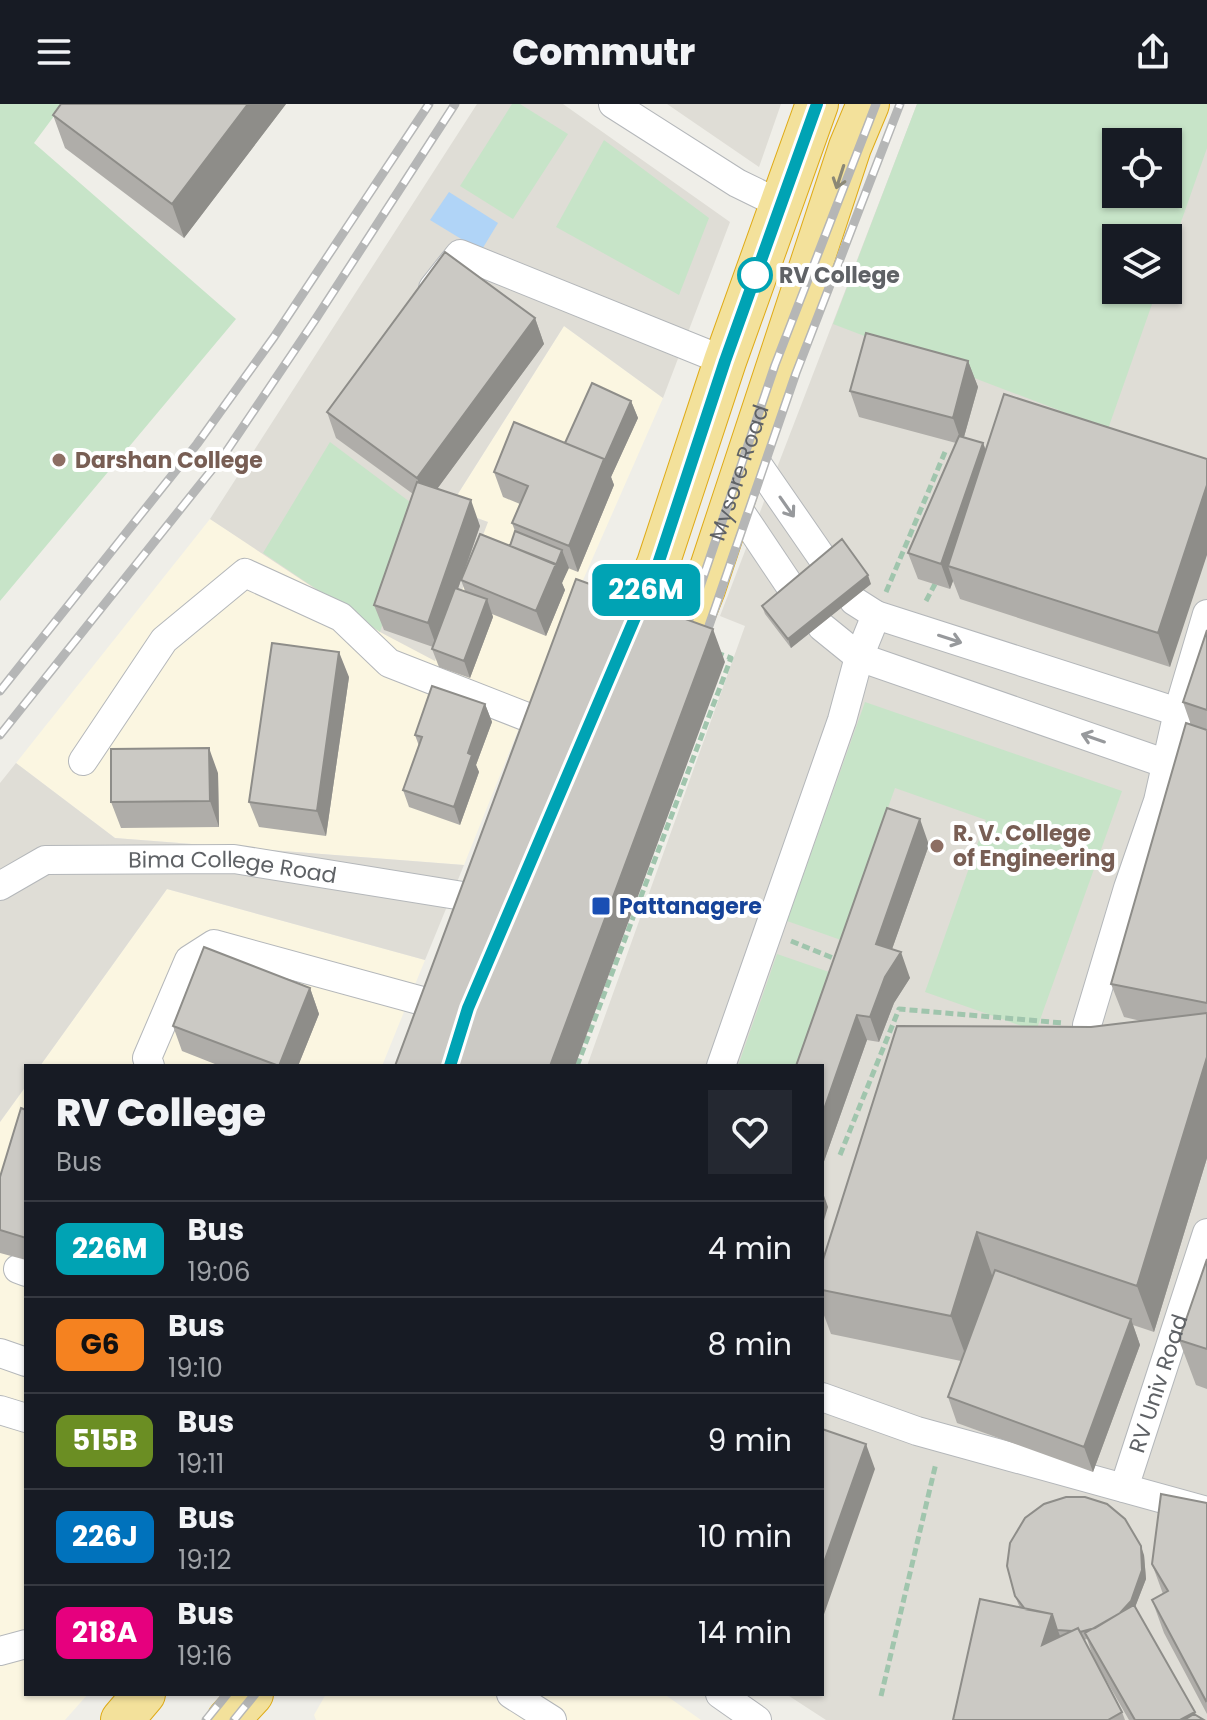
<!DOCTYPE html>
<html lang="en">
<head>
<meta charset="utf-8">
<style>
  body { margin:0; font-family:Poppins,sans-serif; background:#242831; color:#f1f3f6; height:100vh; display:flex; flex-direction:column; font-size:30px; white-space:nowrap }
  * { box-sizing:border-box; margin:0 }
  p { font-size:26px; color:#9ea1a6 }
  .icon { flex:none; width:44px; height:44px; fill:none; stroke:currentColor; stroke-width:2; stroke-linecap:round; stroke-linejoin:round }
  .map { position:relative; flex:1; overflow:hidden }
  .details { position:absolute; left:24px; top:960px; width:800px; height:632px; display:flex; flex-direction:column; background:#171b24; border-radius:0px; box-shadow:0 2px 6px #0004 }
  .details>* { flex:none }
  .badge { padding:0 16px; border-radius:12px; font-size:28px; line-height:52px }
  .fabs { position:absolute; left:1102px; top:24px; display:grid; gap:16px }
  .fabs a { display:grid; place-items:center; width:80px; height:80px; border-radius:0px; background:#171b24; box-shadow:0 2px 6px #0004; font-size:40px }
  .map>.badge { position:absolute; translate:-50% -50%; box-shadow:0 0 0 4px #fff }
  .round { display:grid; place-items:center; flex:none; width:84px; height:84px; border-radius:0px; background:#242831 }
  .headline { display:flex; align-items:center; justify-content:space-between; height:136px; padding:0 32px }
  h1 { font-size:38px; font-weight:800; line-height:60px }
  ul { padding:0; list-style:none }
  li { display:flex; align-items:center; gap:24px; height:96px; padding:0 32px; border-top:2px solid #363941 }
  li div { flex:1 }
  li b { display:block; font-size:30px }
  li em { font-style:normal }
  li .badge { min-width:88px; font-weight:700; text-align:center }
  header { display:flex; justify-content:space-between; align-items:center; height:104px; padding:0 32px; background:#171b24; font-size:36px; font-weight:800 }
  .map>svg:first-child { display:block }
  .commercial { fill:#fbf6e1 }
  .education { fill:#dfddd6; fill-rule:evenodd }
  .green { fill:#c7e4c8; fill-rule:evenodd }
  .water { fill:#b0d4f7 }
  .lines { fill:none; stroke-linecap:round; stroke-linejoin:round }
  .minor-casing { stroke:#b4b7ba; stroke-width:30 }
  .highway-casing { stroke:#dfab17; stroke-width:44 }
  .path { stroke:#a0c5ad; stroke-width:5; stroke-dasharray:8 4; stroke-linecap:butt }
  .minor { stroke:#fff; stroke-width:28 }
  .highway { stroke:#f3e19b; stroke-width:42 }
  .rail-casing { stroke:#b5b6b6; stroke-width:9 }
  .rail { stroke:#fff; stroke-width:6; stroke-dasharray:18; stroke-linecap:butt }
  .wall { fill:#afada9; fill-rule:evenodd }
  .shaded-wall { fill:#8e8d89 }
  .building { fill:#cbc9c4; stroke:#8e8d89; stroke-width:2 }
  .oneway { stroke:#8b8876 }
  .oneway2 { stroke:#97999c }
  .line-casing { stroke:#fff; stroke-width:18 }
  .line { stroke:#00a3b4; stroke-width:12 }
  .stop-dot { fill:#fff; stroke:#00a3b4; stroke-width:4 }
  .education-dot { fill:#8d6e63; stroke:#fff; stroke-width:3 }
  .transit-dot { fill:#1a4fb4; stroke:#fff; stroke-width:3 }
  .labels { text-anchor:middle; dominant-baseline:central; stroke-width:8; stroke-linejoin:round; paint-order:stroke }
  .stop-label { font-size:22px; font-weight:bold; fill:#5f6266; stroke:#fff; text-anchor:start }
  .education-label { font-size:22px; font-weight:bold; fill:#785e54; stroke:#fff; text-anchor:start }
  .street-label { font-size:22px; fill:#5f6266; stroke:#fff }
  .transit-label { font-size:22px; font-weight:bold; fill:#164399; stroke:#fff; text-anchor:start }
</style>
</head>
<body>
<header><svg class="icon" aria-label="menu" viewBox="0 0 24 24"><path d="M4 6h16M4 12h16M4 18h16"/></svg>Commutr<svg class="icon" aria-label="share" viewBox="0 0 24 24"><path d="M12 15V3M7 8l5-5 5 5M5 13v7h14v-7"/></svg></header>
<div class="map">
<svg width="1207" height="1616" viewBox="0 0 1207 1616">
  <rect width="100%" height="100%" fill="#efeee8"/>
  <!-- commercial -->
  <path class="commercial" d="M564 222 663 294 529 599 464 761 115 734 16 659 210 415 263 449 488 418 449 404Z
    M167 785 425 856 382 962H40Z
    M26 982V1590H88L65 1616H0V1018Z
    M326 1590H664L701 1616H316L314 1611Z"/>
  <!-- education -->
  <path class="education" d="M477 0H563L730 118 663 294 564 222 449 404 488 418 435 557 380 528 210 415Z
    M667 0H781L759 63Z
    M917 0H1207V1616H826L786 1590H822V962H587L745 522 720 512ZM1116 38H1168V90H1116ZM1116 134H1168V186H1116Z
    M16 659 115 734 464 761 425 856 167 785 40 962H26V982L0 1018V679Z"/>
  <!-- green -->
  <path class="green" d="M0 0H63L34 39 236 215 0 497Z
    M512 0H520L568 30 513 115 460 82Z
    M917 0H1207V44L1168 155V134H1116V186H1157L1108 325 833 220ZM1116 38H1168V90H1116Z
    M604 36 709 114 679 191 556 123Z
    M330 338 418 404 380 528 263 449Z
    M865 598 1122 687 1036 927 925 888 986 716 895 684 841 836 787 817Z
    M777 850 832 869 799 962H738Z"/>
  <!-- water -->
  <path class="water" d="M449 88 498 119 481 147 430 116Z"/>
  <g class="lines">
    <defs>
      <g id="minor">
        <path d="M613 0 737 79 782 101"/>
        <path d="M433 184 460 150 725 257"/>
        <path d="M749 348 825 458"/>
        <path d="M733 397 792 485"/>
        <path d="M854 497 876 511 1178 608"/>
        <path d="M589 519 612 479 651 475"/>
        <path d="M822 523 859 553 1167 660"/>
        <path d="M83 657 164 536 245 469 341 513 389 559 545 620"/>
        <path id="s1" d="M0 782 45 756 234 755 469 793"/>
        <path d="M1087 921 1128 784 1158 697 1178 608 1207 510"/>
        <path d="M150 962 147 954 189 856 214 840 426 898"/>
        <path d="M721 962 842 616 859 553 876 511"/>
        <path d="M18 1165 26 1168"/>
        <path d="M0 1249 26 1258"/>
        <path d="M822 1293 917 1327 1207 1407"/>
        <path d="M0 1306 26 1314"/>
        <path id="s2" d="M1124 1384 1207 1129"/>
        <path d="M0 1547 26 1540"/>
        <path d="M511 1590 552 1616"/>
        <path d="M720 1590 757 1616"/>
      </g>
      <path id="highway" d="M619 550 658 460 725 257 817 0
        M670 569 704 485 850 43 868 0
        M122 1616 144 1590
        M228 1616 252 1590"/>
    </defs>
    <!-- minor casing -->
    <use href="#minor" class="minor-casing"/>
    <!-- highway casing -->
    <use href="#highway" class="highway-casing"/>
    <!-- path -->
    <path class="path" d="M886 488 945 348
      M926 497 935 480
      M791 837 838 856
      M577 962 731 554 717 549
      M840 1051 899 905 1063 919
      M881 1592 936 1359"/>
    <!-- minor -->
    <use href="#minor" class="minor"/>
    <!-- highway -->
    <use href="#highway" class="highway"/>
    <defs>
      <g id="rail">
        <path id="s3" d="M681 539 775 261 876 0"/>
        <path d="M701 545 796 269 900 0"/>
        <path d="M0 587 197 340 274 233 429 0"/>
        <path d="M0 631 226 348 315 216 455 0"/>
        <path d="M206 1616 227 1590"/>
        <path d="M234 1616 255 1590"/>
      </g>
    </defs>
    <!-- rail casing -->
    <use href="#rail" class="rail-casing"/>
    <!-- rail -->
    <use href="#rail" class="rail"/>
  </g>
  <!-- wall -->
  <path class="wall" d="M61 0H286L184 134 65 44 53 11Z
    M535 214 544 240 437 385 480 422 464 469 509 442 515 427 512 419 520 400 503 393 494 368 565 339 631 297 638 314 611 373 614 381 578 468 568 464 562 479 565 486 546 532 492 510 493 513 470 574 439 563 432 545 433 543 384 526 374 501 413 390 336 334 327 308ZM461 476 465 487 458 485Z
    M968 257 978 283 964 333 983 339 986 346 1207 355 1170 563 960 495 953 477 950 485 918 475 908 449 956 339 859 313 850 287Z
    M871 480 791 544 765 510 762 502Z
    M1207 526V1054L1154 1228 1133 1221 1140 1241 1093 1368 957 1319 948 1293 961 1257 831 1230 822 1206V1159L1091 923 1141 917 1124 913 1111 880 1191 621 1183 598Z
    M349 573 326 732 259 723 249 698Z
    M485 600 492 618 476 661 479 668 460 721 409 703 403 686 419 642 415 631Z
    M218 669 219 723 121 724 111 698Z
    M929 741 892 845 910 874 894 899 879 938 867 936 822 1063V962Z
    M310 884 319 910 298 962H220L182 947 173 922Z
    M26 1006V1156L0 1149V1073Z
    M1207 1155V1285L1196 1281 1179 1236Z
    M1207 1399V1610L1164 1529 1152 1496 1163 1490 1152 1460Z
    M1144 1451 1146 1475 1135 1503 1197 1612 1204 1616H1129L1094 1555 1087 1535 1084 1536 1122 1608 1125 1616H953L1020 1504 1015 1492Z"/>
  <!-- shaded-wall -->
  <path class="shaded-wall" d="M248 0H286L184 134 172 100Z
    M535 214 544 240 426 400 417 374Z
    M968 257 978 283 962 340 953 314Z
    M631 297 638 314 611 373 614 381 578 468 569 442 604 355Z
    M983 339 992 364 948 462 953 477 950 485 941 460Z
    M1207 381V451L1170 563 1158 529Z
    M471 396 480 422 437 544 428 519Z
    M562 446 569 464 562 479 565 486 546 532 536 507Z
    M868 471 871 480 791 544 788 535Z
    M487 495 493 513 470 574 464 557Z
    M713 525 725 558 575 962H550Z
    M339 548 349 573 326 732 317 707Z
    M485 600 492 618 476 661 479 668 460 721 454 703 468 649Z
    M209 644 218 669 219 723 210 697Z
    M920 715 929 741 885 865 876 840Z
    M901 848 910 874 894 899 879 938 870 913 885 873Z
    M310 884 319 910 298 962H279Z
    M857 911 867 936 822 1063V1011Z
    M1207 953V1054L1154 1228 1137 1182Z
    M822 1086 828 1103 822 1123Z
    M977 1128 993 1174 968 1258 951 1212Z
    M1131 1215 1140 1241 1093 1368 1084 1343Z
    M866 1340 875 1365 822 1516V1464Z
    M1141 1442 1144 1451 1146 1475 1134 1506 1118 1523Z
    M1052 1510 1064 1543 1042 1541Z"/>
  <!-- building -->
  <path class="building" d="M61 0H248L172 100 53 11Z
    M445 148 535 214 417 374 327 308Z
    M866 229 968 257 953 314 850 287Z
    M592 279 631 297 604 358V355L565 339Z
    M1004 290 1207 355V381L1158 529 948 462Z
    M514 318 604 355 569 442 512 419 528 382 494 368Z
    M959 332 983 339 941 460 908 449Z
    M417 378 471 396 428 519 374 501Z
    M515 427 562 446 556 461 510 442Z
    M480 430 556 460 536 507 461 476Z
    M842 435 868 471 788 535 762 502Z
    M576 475 713 525 550 962H395Z
    M455 484 487 495 464 557 432 545Z
    M1207 526V606L1183 598Z
    M272 539 339 548 317 707 249 698Z
    M432 582 485 600 468 649 472 651 454 703 403 686 422 633 415 631Z
    M1186 619 1207 626V899L1111 880Z
    M209 644 210 697 111 698V645Z
    M887 704 920 715 876 840 901 848 885 873 870 913 857 911 822 1011V962H796Z
    M204 843 310 884 279 962 173 922Z
    M1207 909V953L1137 1182 977 1128 951 1212 822 1186V1159L897 922 1091 923Z
    M21 1004 26 1006V1134L0 1126V1073Z
    M1207 1155V1245L1179 1236Z
    M995 1166 1131 1215 1084 1343 948 1293Z
    M822 1325 866 1340 822 1464Z
    M1161 1390 1207 1399V1596L1206 1597 1152 1496 1168 1487 1152 1460Z
    M1066 1393H1085L1107 1400 1125 1415 1141 1442 1142 1466 1131 1497 1120 1509 1095 1524 1080 1528 1078 1524 1072 1527 1057 1526 1052 1510 1025 1505 1015 1492 1007 1462 1010 1439 1025 1414 1044 1400Z
    M980 1495 1052 1510 1042 1541 1078 1524 1122 1608 1108 1616H953Z
    M1134 1501 1195 1608 1180 1616H1135L1085 1529Z
    M1194 1610 1204 1616H1184Z"/>
  <!-- one-way arrows -->
  <defs><path id="oneway-shaft" d="M-6 0H5M1.5-3L5.5 0L1.5 3" fill="none" stroke-width="1.6" stroke-linecap="round" stroke-linejoin="round" transform="scale(2)"/></defs>
  <use class="oneway" href="#oneway-shaft" transform="translate(840 73) rotate(108)"/>
  <g class="oneway2">
    <use href="#oneway-shaft" transform="translate(787 403) rotate(55)"/>
    <use href="#oneway-shaft" transform="translate(950 535) rotate(18)"/>
    <use href="#oneway-shaft" transform="translate(1093 634) rotate(-161)"/>
  </g>
  <g class="lines">
    <defs>
      <path id="line" d="M450 962 468 904 658 460 725 257 817 0"/>
    </defs>
    <!-- line casing -->
    <use href="#line" class="line-casing"/>
    <!-- line -->
    <use href="#line" class="line"/>
  </g>
  <!-- markers -->
  <circle class="stop-dot" cx="755" cy="171" r="16"/>
  <g class="education-dot">
    <circle cx="59" cy="356" r="8"/>
    <circle cx="937" cy="742" r="8"/>
  </g>
  <rect class="transit-dot" x="591" y="792" width="20" height="20" rx="4"/>
  <g class="labels">
    <!-- stop labels -->
    <g class="stop-label">
      <text x="779" y="171">RV College</text>
    </g>
    <!-- education labels -->
    <g class="education-label">
      <text x="75" y="356">Darshan College</text>
      <text x="953" y="729">R. V. College<tspan x="953" dy="25">of Engineering</tspan></text>
    </g>
    <!-- street labels -->
    <g class="street-label">
      <text stroke="none"><textPath href="#s3" startOffset="180">Mysore Road</textPath></text>
      <text stroke="none"><textPath href="#s1" startOffset="240">Bima College Road</textPath></text>
      <text stroke="none"><textPath href="#s2" startOffset="110">RV Univ Road</textPath></text>
    </g>
    <!-- transit labels -->
    <g class="transit-label">
      <text x="619" y="802">Pattanagere</text>
    </g>
  </g>
</svg>
<div class="fabs">
<a><svg class="icon" aria-label="locate" viewBox="0 0 24 24"><circle cx="12" cy="12" r="6"/><path d="M12 2v4M12 18v4M2 12h4M18 12h4"/></svg></a>
<a><svg class="icon" aria-label="layers" viewBox="0 0 24 24"><path d="M12 4l9 5-9 5-9-5zM3 14l9 5 9-5"/></svg></a>
</div>
<b class="badge" style="left:646px;top:486px;background:#00a3b4;color:#fff">226M</b>
<section class="details">
<div class="headline"><div><h1>RV College</h1><p>Bus</p></div><a class="round"><svg class="icon" aria-label="heart" viewBox="0 0 24 24"><path d="M12 20l-8-8c-3-5 5-10 8-4 3-6 11-1 8 4z"/></svg></a></div>
<ul>
<li><span class="badge" style="background:#00a3b4;color:#fff">226M</span><div><b>Bus</b><p>19:06</p></div><em>4 min</em></li>
<li><span class="badge" style="background:#f58220;color:#111">G6</span><div><b>Bus</b><p>19:10</p></div><em>8 min</em></li>
<li><span class="badge" style="background:#6b8e23;color:#fff">515B</span><div><b>Bus</b><p>19:11</p></div><em>9 min</em></li>
<li><span class="badge" style="background:#0072bc;color:#fff">226J</span><div><b>Bus</b><p>19:12</p></div><em>10 min</em></li>
<li><span class="badge" style="background:#e6007e;color:#fff">218A</span><div><b>Bus</b><p>19:16</p></div><em>14 min</em></li>
</ul>
</section>
</div>
</body>
</html>
